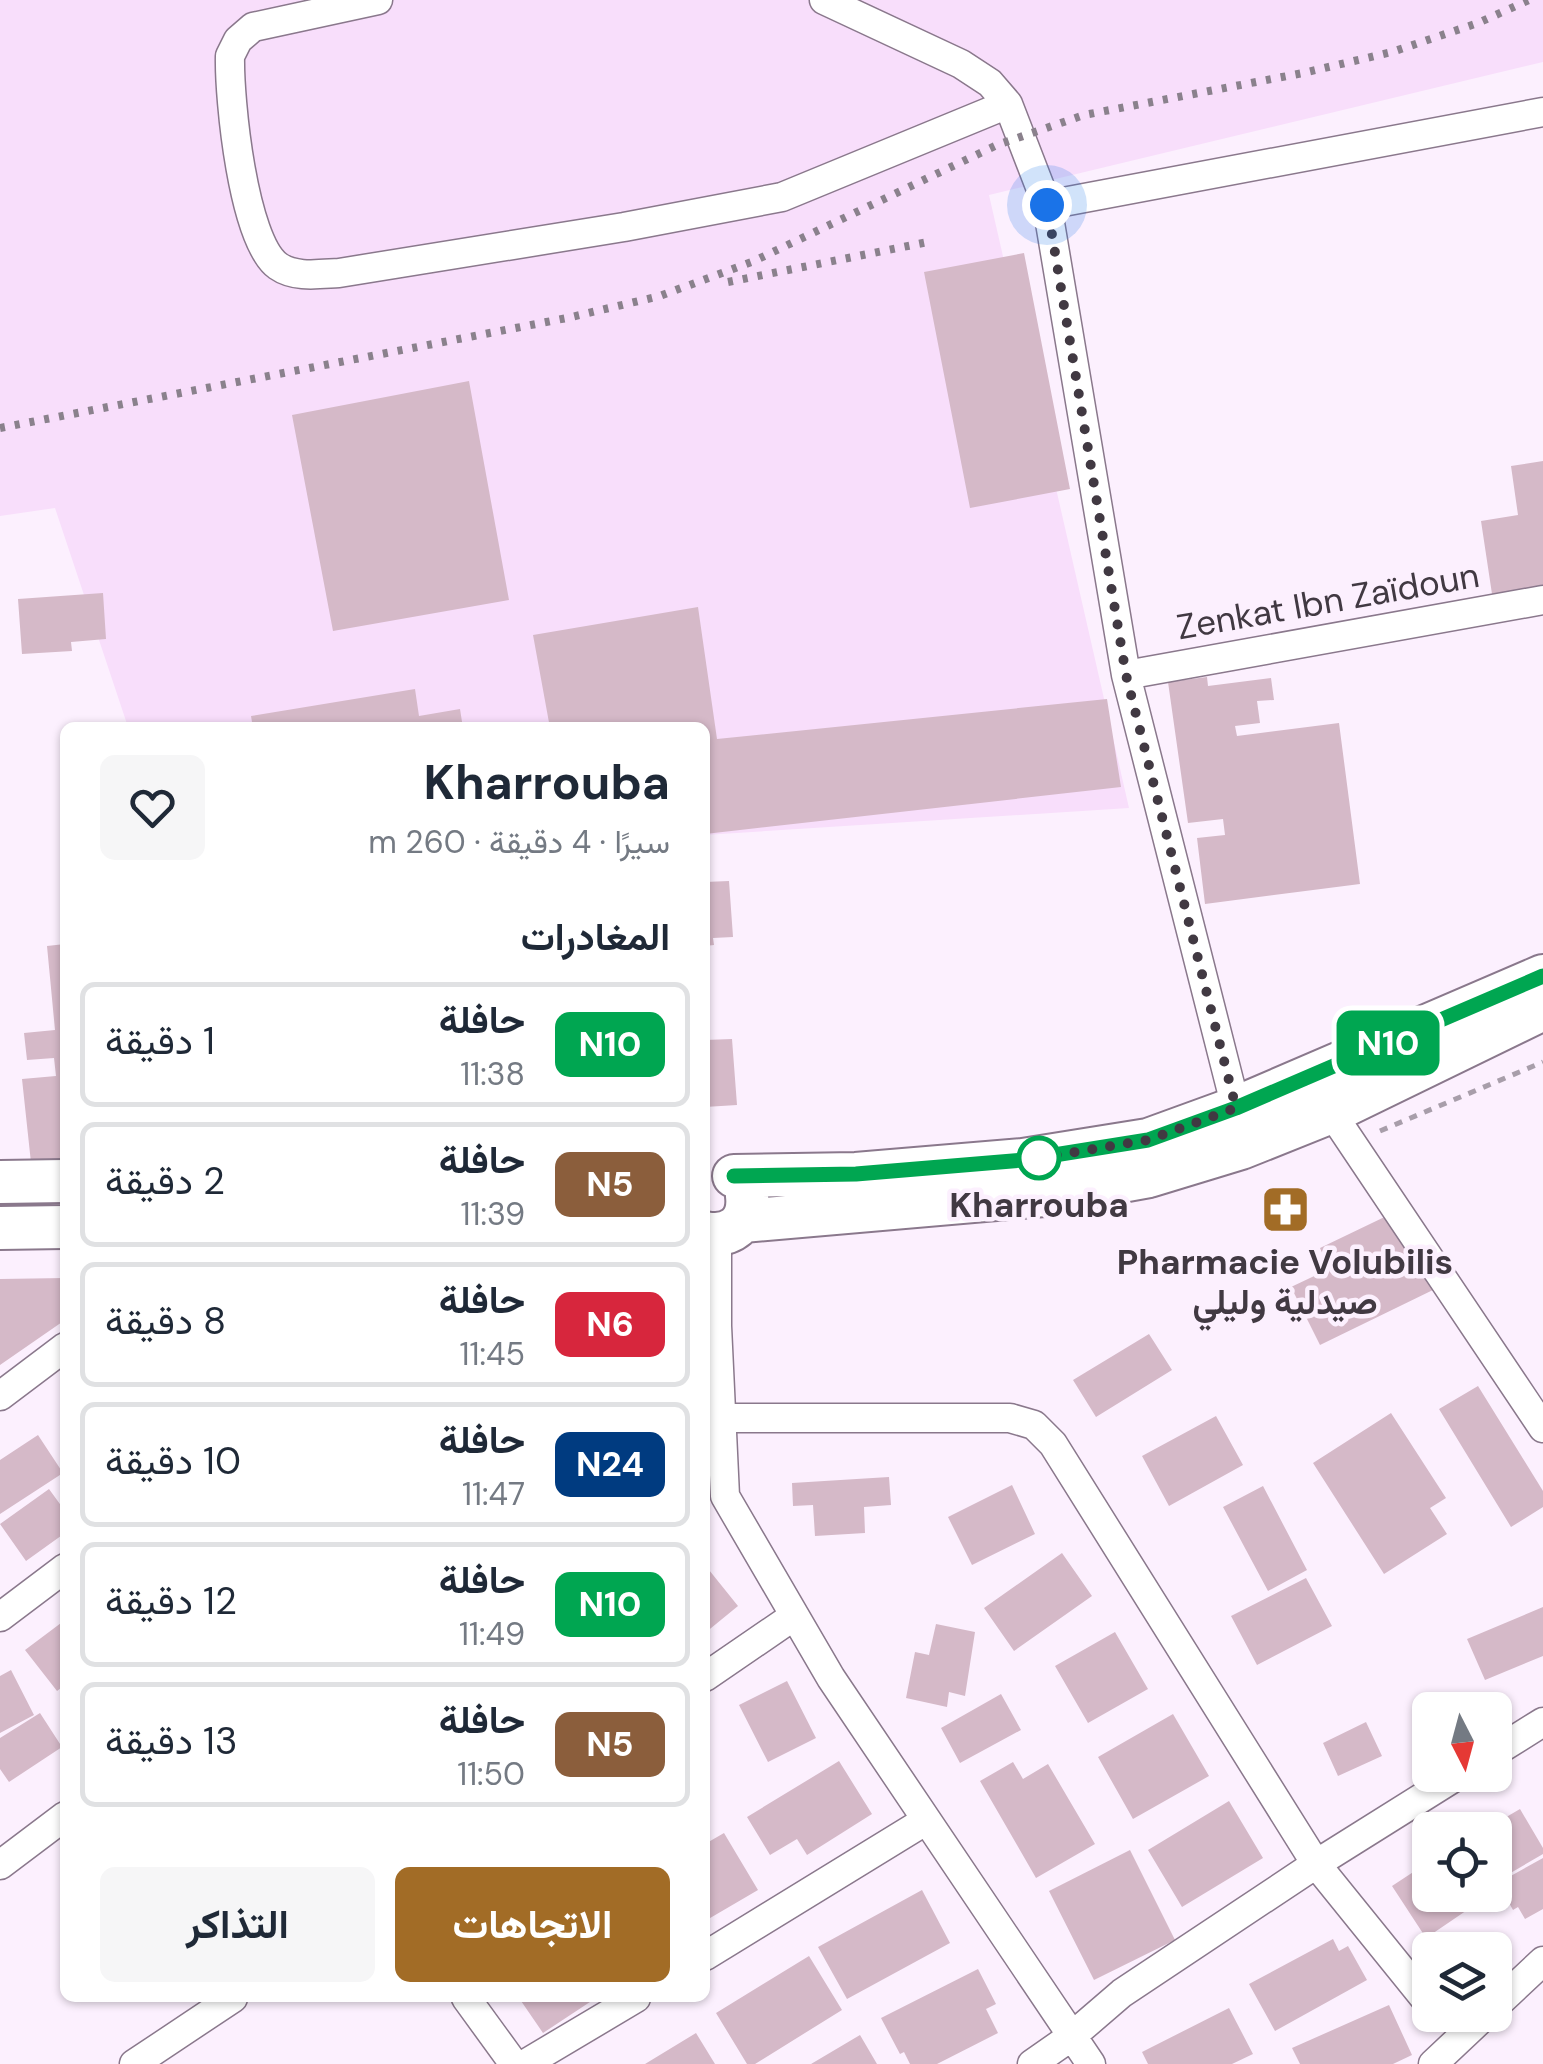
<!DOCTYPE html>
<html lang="ar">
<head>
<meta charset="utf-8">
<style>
  body { margin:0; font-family:"DM Sans",Vazirmatn,sans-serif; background:#f6f6f7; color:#1f2937; direction:rtl; height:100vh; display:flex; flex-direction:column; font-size:38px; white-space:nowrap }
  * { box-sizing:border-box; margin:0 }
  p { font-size:32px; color:#747a83 }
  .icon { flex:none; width:55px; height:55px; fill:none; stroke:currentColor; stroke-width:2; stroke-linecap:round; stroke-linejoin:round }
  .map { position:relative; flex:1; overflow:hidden; direction:ltr }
  .panel { position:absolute; left:60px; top:722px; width:650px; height:1280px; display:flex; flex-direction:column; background:#fff; border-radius:15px; box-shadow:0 2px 8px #0004; direction:rtl }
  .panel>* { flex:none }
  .badge { padding:0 20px; border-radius:15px; font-size:35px; line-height:65px }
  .needle { width:65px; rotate:174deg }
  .tools { position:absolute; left:1412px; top:1692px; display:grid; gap:20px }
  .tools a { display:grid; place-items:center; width:100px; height:100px; border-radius:15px; background:#fff; box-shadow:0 2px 8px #0004; font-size:50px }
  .you { position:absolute; width:50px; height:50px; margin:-25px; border:8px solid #fff; border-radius:50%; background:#1a73e8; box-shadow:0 0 0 15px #1a73e833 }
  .map>.badge { position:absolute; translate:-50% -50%; box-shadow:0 0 0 5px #fff }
  h2 { padding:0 40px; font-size:38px; line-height:90px }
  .round { display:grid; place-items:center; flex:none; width:105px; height:105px; border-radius:15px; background:#f6f6f7 }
  .overview { display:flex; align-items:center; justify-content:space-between; height:170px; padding:0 40px }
  h1 { font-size:48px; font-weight:700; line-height:75px }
  .cta { display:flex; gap:20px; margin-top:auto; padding:20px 40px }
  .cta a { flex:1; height:115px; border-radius:15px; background:#a26c26; color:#fff; font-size:40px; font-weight:700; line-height:115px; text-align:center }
  .cta a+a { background:#f6f6f7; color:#1f2937 }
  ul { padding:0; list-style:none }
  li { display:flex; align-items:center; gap:30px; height:125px; margin:0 20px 15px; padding:0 20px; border:5px solid #e0e1e3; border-radius:15px }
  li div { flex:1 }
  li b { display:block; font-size:38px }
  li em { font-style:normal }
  li .badge { min-width:110px; font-weight:700; text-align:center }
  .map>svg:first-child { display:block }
  .built { fill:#f8defb }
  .building { fill:#d5b9c8 }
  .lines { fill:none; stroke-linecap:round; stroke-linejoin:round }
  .minor-casing { stroke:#8a788c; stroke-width:31 }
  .primary-casing { stroke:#8a788c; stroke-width:46 }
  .path { stroke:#a89eaa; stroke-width:5; stroke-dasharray:8 8; stroke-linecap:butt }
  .minor { stroke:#fff; stroke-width:28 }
  .primary { stroke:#fff; stroke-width:42 }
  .rail { stroke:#8a818c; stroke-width:8; stroke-dasharray:5 10; stroke-linecap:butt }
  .line-casing { stroke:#fff; stroke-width:22 }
  .line { stroke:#00a651; stroke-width:15 }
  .walk { stroke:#413942; stroke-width:10; stroke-dasharray:0 18 }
  .stop-dot { fill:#fff; stroke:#00a651; stroke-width:5 }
  .labels { text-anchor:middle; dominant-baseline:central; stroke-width:9; stroke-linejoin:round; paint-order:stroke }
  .street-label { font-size:35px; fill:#413942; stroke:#fcf0fe }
  .stop-label { font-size:35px; font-weight:bold; fill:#413942; stroke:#fcf0fe }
  .poi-label { font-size:35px; font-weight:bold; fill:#413942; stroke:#fcf0fe }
</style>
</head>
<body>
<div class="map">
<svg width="1543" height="2064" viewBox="0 0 1543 2064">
  <rect width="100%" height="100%" fill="#fcf0fe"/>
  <!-- built -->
  <path class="built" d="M0 0H1543V62L989 195 1129 808 705 835V728L128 727 55 508 0 516Z"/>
  <!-- building -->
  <path class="building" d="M1024 253 1070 489 970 508 924 272Z
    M469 381 509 600 333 631 292 415Z
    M1543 461V586L1492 594 1481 521 1518 515 1511 466Z
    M103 593 106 639 71 642 72 651 22 654 18 599Z
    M698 607 717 739 1107 699 1121 787 705 834V728H550L533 635Z
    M1207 677 1208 686 1271 678 1274 700 1257 701 1260 723 1235 726 1237 736 1339 723 1360 884 1205 904 1197 838 1225 835 1223 819 1188 823 1168 682Z
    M415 689 419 716 460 709 463 728H253L251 716Z
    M729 881 733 937 713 938 714 945 705 946V882Z
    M65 944V1169L32 1172 22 1079 56 1076 54 1058 27 1060 24 1033 55 1030 47 946Z
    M732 1039 737 1105 705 1107V1040Z
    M1397 1211 1435 1289 1320 1345 1291 1287 1329 1269 1320 1248Z
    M65 1278V1320L0 1365V1279Z
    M1149 1334 1172 1370 1096 1417 1073 1380Z
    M1478 1386 1543 1491V1507L1511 1527 1439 1409Z
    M1391 1413 1446 1498 1430 1508 1447 1534 1384 1574 1313 1463Z
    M1216 1416 1243 1465 1169 1506 1142 1456Z
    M38 1435 63 1473 0 1514V1460Z
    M889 1477 891 1505 864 1507 865 1533 815 1536 813 1505 793 1506 792 1483Z
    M1012 1485 1035 1534 972 1565 948 1517Z
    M1263 1486 1307 1570 1268 1591 1223 1507Z
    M49 1489 65 1511V1533L26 1561 0 1524Z
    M1062 1553 1092 1596 1014 1651 984 1608Z
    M705 1565 738 1606 705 1633Z
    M1306 1578 1332 1626 1257 1665 1231 1616Z
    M1543 1607V1656L1485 1680 1467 1639Z
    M65 1620V1685L57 1691 25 1650Z
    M936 1624 975 1632 965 1696 949 1692 947 1707 906 1698 915 1652 929 1655Z
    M1115 1632 1148 1689 1088 1723 1055 1666Z
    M11 1670 34 1715 0 1733V1676Z
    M787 1681 816 1738 768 1762 739 1705Z
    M1001 1694 1021 1730 960 1763 941 1728Z
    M40 1713 62 1747 9 1782 0 1769V1738Z
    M1173 1714 1209 1776 1133 1819 1098 1757Z
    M1366 1722 1382 1756 1338 1776 1323 1743Z
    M839 1761 872 1814 807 1855 797 1839 770 1855 747 1817Z
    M1013 1762 1023 1779 1048 1764 1095 1844 1036 1878 980 1781Z
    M1229 1801 1263 1858 1182 1907 1148 1850Z
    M1520 1809 1543 1848V1854L1495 1882V1830H1484Z
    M724 1833 758 1890 705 1921V1844Z
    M1130 1850 1175 1940 1094 1980 1049 1891Z
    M1543 1858V1909L1525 1919 1518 1907 1513 1910 1498 1883Z
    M1430 1861V1895H1474L1479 1902 1426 1938 1392 1886Z
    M922 1890 950 1943 847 1999 818 1947Z
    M1333 1939 1339 1951 1348 1946 1367 1980 1275 2031 1249 1984Z
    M809 1956 842 2010 755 2064H747L716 2013Z
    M978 1969 996 2004 986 2009 998 2033 937 2064H910L904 2052 900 2054 881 2018Z
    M519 1998H596L543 2033Z
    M1389 2005 1412 2055 1393 2064H1300L1292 2048Z
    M1229 2008 1253 2054 1232 2064H1148L1142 2052Z
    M696 2033 715 2064H645Z
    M860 2035 877 2064H811Z"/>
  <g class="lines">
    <defs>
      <path id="minor" d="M378 0 253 27 238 40 230 56C229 99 243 241 278 266 295 278 319 274 339 273L624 227 782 197 1008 104
        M824 0 961 64 990 83 1008 104 1047 205 1126 675 1236 1108
        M1047 205 1543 112
        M1126 675 1543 600
        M1331 1112 1543 1428
        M717 1235V1326L725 1496 831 1678 1091 2064
        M0 1396 65 1347
        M720 1418H1010L1034 1425 1053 1444 1316 1864 1430 2005
        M0 1617 65 1568
        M705 1677 794 1616
        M1495 1752 1543 1722
        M0 1865 65 1816
        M705 1956 925 1821
        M466 1998 514 2064
        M1495 2006 1543 1961
        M134 2064 233 1998
        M525 2064 636 1998
        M1032 2064 1072 2036 1122 1993 1316 1864 1458 1775
        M1433 2064 1485 2015"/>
      <path id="primary" d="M734 1176 856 1174 1023 1160 1148 1140 1236 1108 1543 976
        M0 1182 65 1181
        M743 1221 1044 1195 1149 1176 1241 1148 1331 1112 1543 1009
        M0 1228 65 1227
        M705 1233C731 1238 750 1223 747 1196"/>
    </defs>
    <!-- minor casing -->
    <use href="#minor" class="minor-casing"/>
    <!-- primary casing -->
    <use href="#primary" class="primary-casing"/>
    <!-- path -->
    <path class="path" d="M1380 1131 1543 1062"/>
    <!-- minor -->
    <use href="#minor" class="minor"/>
    <!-- primary -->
    <use href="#primary" class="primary"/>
    <!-- rail -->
    <path class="rail" d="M728 282 928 242
      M0 428 567 318 660 296 754 261 997 145 1084 115 1303 73 1392 52 1478 23 1529 0"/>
  </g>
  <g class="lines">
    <defs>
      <path id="line" d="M734 1176 856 1174 1023 1160 1148 1140 1236 1108 1543 976"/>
    </defs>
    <!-- line casing -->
    <use href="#line" class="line-casing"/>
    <!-- line -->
    <use href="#line" class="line"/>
    <!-- walk -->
    <path class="walk" d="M1039 1158 1148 1140 1236 1108 1126 675 1047 205"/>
  </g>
  <!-- icons -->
  <defs>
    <symbol id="pharmacy-square" viewBox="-11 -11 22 22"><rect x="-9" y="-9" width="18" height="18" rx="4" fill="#a26c26" stroke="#fcf0fe"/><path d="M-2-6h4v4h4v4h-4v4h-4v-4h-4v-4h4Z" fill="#fff"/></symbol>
  </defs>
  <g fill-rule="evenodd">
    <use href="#pharmacy-square" x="1258" y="1182" width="55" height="55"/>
  </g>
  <!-- markers -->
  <circle class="stop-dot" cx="1039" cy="1158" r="20"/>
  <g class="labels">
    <!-- street labels -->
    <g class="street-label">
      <text transform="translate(1328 601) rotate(-10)">Zenkat Ibn Zaïdoun</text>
    </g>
    <!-- stop labels -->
    <g class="stop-label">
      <text x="1039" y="1205">Kharrouba</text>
    </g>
    <!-- poi labels -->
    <g class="poi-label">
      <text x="1285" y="1262">Pharmacie Volubilis<tspan x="1285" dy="40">صيدلية وليلي</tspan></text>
    </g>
  </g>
</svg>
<div class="tools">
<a><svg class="needle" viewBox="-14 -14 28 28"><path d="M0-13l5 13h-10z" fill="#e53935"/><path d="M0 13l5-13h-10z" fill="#747a83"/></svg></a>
<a><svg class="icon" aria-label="locate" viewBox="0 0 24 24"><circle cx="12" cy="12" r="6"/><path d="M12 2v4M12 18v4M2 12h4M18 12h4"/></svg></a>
<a><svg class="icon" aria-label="layers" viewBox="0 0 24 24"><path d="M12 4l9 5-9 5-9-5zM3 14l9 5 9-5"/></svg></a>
</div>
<div class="you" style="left:1047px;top:205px"></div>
<b class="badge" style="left:1388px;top:1043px;background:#00a651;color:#fff">N10</b>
<section class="panel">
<div class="overview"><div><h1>Kharrouba</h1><p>سيرًا · 4 دقيقة · 260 m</p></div><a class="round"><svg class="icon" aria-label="heart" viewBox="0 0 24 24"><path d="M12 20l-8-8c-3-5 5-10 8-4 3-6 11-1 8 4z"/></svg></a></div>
<h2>المغادرات</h2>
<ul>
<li><span class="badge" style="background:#00a651;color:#fff">N10</span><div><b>حافلة</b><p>11:38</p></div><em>1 دقيقة</em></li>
<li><span class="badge" style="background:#8b5e3c;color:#fff">N5</span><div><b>حافلة</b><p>11:39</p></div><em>2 دقيقة</em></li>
<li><span class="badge" style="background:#d7263d;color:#fff">N6</span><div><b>حافلة</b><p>11:45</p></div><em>8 دقيقة</em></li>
<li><span class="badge" style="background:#003b80;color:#fff">N24</span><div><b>حافلة</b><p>11:47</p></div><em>10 دقيقة</em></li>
<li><span class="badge" style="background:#00a651;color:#fff">N10</span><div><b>حافلة</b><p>11:49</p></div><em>12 دقيقة</em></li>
<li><span class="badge" style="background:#8b5e3c;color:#fff">N5</span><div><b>حافلة</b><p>11:50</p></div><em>13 دقيقة</em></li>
</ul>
<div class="cta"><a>الاتجاهات</a><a>التذاكر</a></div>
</section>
</div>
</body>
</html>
